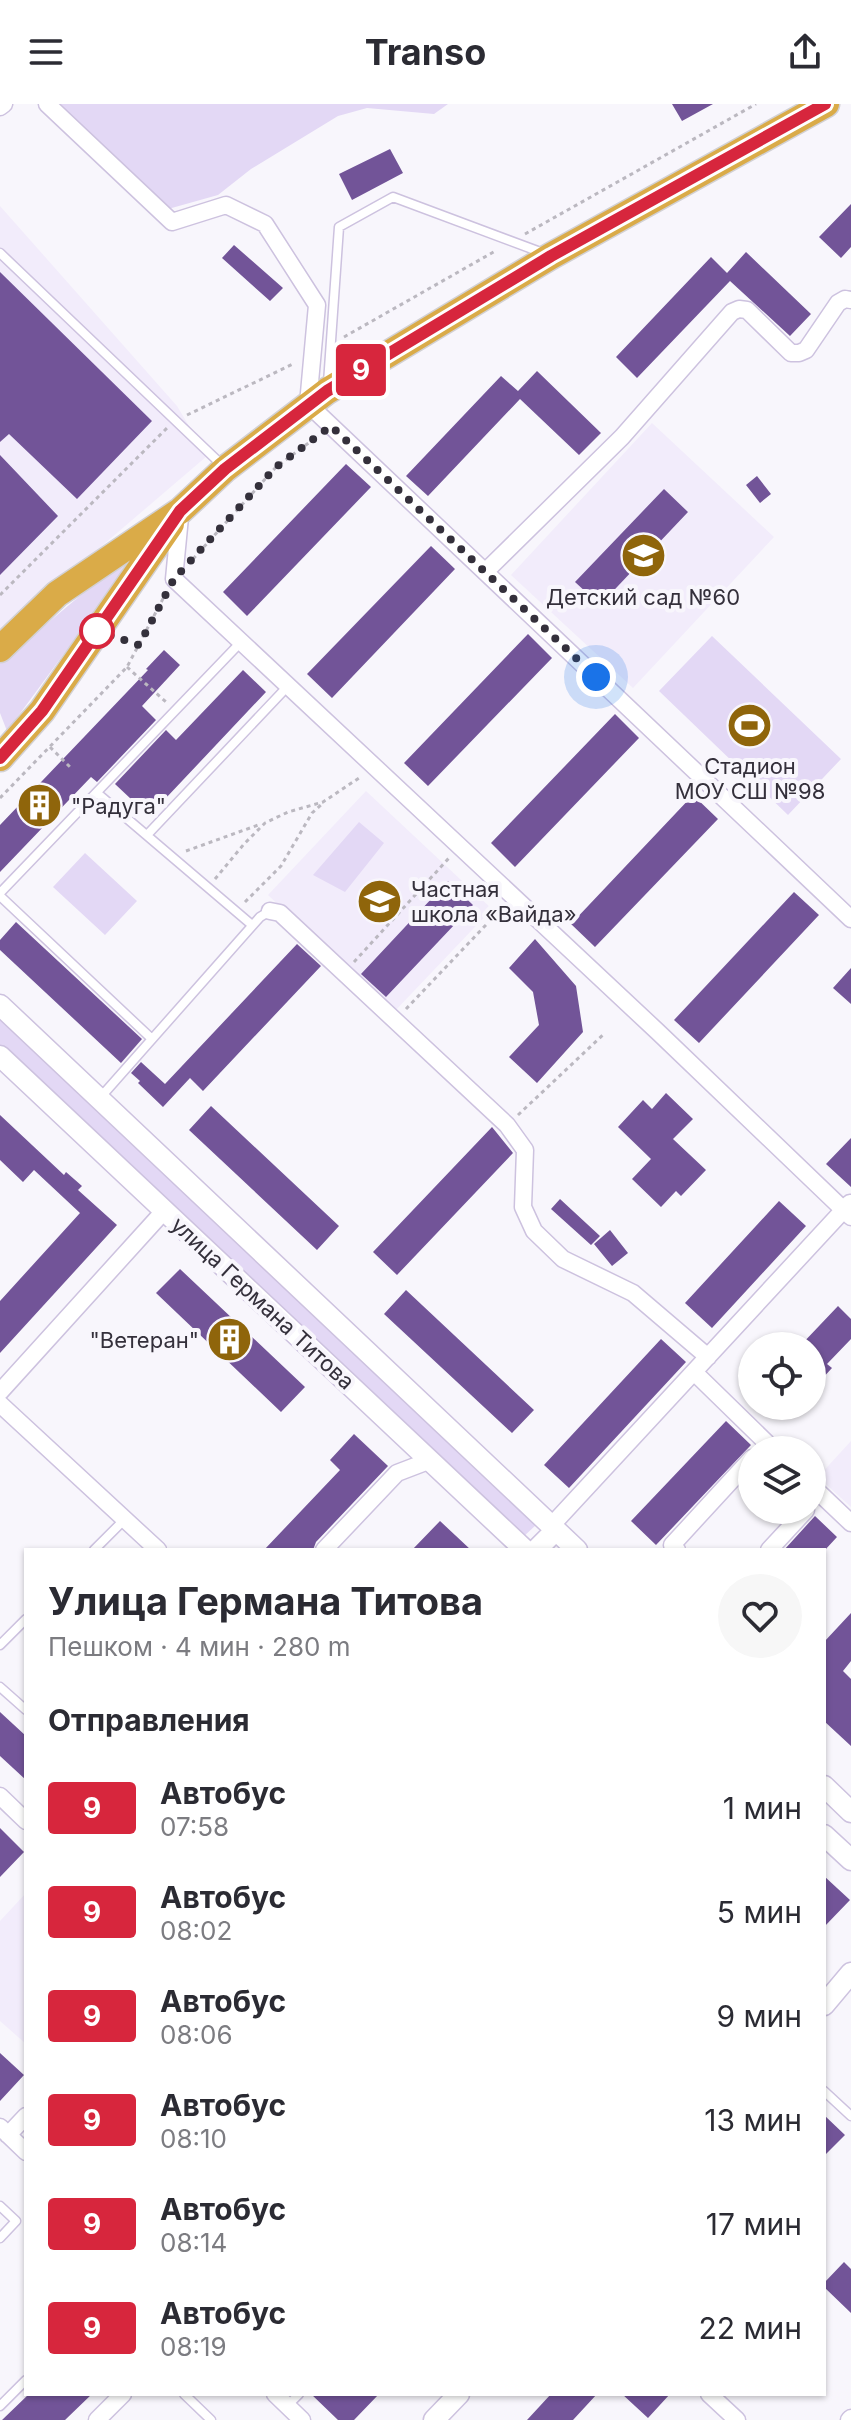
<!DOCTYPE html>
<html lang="ru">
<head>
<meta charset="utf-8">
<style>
  body { margin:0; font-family:Inter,sans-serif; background:#f7f7f7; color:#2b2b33; height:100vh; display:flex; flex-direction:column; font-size:30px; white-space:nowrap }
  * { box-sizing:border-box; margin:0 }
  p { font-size:26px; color:#7c7c81 }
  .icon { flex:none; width:44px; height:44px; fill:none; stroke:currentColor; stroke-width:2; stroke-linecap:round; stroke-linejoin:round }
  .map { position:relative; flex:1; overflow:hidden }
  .panel { position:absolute; left:24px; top:1444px; width:802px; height:848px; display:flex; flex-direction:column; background:#fff; border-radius:0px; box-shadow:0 2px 6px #0004 }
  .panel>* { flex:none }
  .badge { padding:0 16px; border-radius:6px; font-size:28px; line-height:52px }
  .fabs { position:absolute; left:738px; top:1228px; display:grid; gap:16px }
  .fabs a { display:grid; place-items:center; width:88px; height:88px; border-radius:50%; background:#fff; box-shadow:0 2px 6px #0004; font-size:40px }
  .you { position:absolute; width:40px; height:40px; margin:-20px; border:6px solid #fff; border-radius:50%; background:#1a73e8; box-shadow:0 0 0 12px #1a73e833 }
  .map>.badge { position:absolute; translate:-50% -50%; box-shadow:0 0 0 4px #fff }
  h2 { padding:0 24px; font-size:30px; line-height:72px }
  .round { display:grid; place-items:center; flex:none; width:84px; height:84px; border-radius:42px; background:#f7f7f7 }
  .overview { display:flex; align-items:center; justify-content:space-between; height:136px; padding:0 24px }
  h1 { font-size:38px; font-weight:700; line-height:60px }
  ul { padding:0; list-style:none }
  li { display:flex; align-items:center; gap:24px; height:104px; padding:0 24px }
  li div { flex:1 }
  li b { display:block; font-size:30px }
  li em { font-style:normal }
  li .badge { min-width:88px; font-weight:700; text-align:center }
  header { display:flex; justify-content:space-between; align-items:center; height:104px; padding:0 24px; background:#fff; font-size:36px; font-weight:700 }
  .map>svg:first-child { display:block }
  .built { fill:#f2ecfb }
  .green { fill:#e3d8f5 }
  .building { fill:#725498 }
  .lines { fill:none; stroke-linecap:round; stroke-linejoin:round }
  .service-casing { stroke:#cdc2df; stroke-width:11 }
  .minor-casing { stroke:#cdc2df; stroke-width:19 }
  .tertiary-casing { stroke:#cdc2df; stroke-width:23 }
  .trunk-casing { stroke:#d2d1d4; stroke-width:29 }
  .path { stroke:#bbb8c0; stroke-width:3; stroke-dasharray:4 4; stroke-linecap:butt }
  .service { stroke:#fff; stroke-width:8 }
  .minor { stroke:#fff; stroke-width:16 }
  .tertiary { stroke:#fff; stroke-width:20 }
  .trunk { stroke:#daab48; stroke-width:26 }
  .line-casing { stroke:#fff; stroke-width:18 }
  .line { stroke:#d7263d; stroke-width:12 }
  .walk { stroke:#34303b; stroke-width:8; stroke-dasharray:0 14.4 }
  .stop-dot { fill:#fff; stroke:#d7263d; stroke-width:4 }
  .labels { text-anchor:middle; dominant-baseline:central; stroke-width:8; stroke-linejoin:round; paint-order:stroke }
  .poi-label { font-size:22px; fill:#34303b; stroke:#f8f6fc }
  .street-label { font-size:22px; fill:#34303b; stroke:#f8f6fc }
</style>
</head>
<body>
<header><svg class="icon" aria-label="menu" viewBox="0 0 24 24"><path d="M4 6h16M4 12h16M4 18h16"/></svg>Transo<svg class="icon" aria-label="share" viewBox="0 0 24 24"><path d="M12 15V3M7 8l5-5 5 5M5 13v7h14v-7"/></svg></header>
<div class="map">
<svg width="851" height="2316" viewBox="0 0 851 2316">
  <rect width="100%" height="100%" fill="#f8f6fc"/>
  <!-- built -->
  <path class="built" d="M0 102 177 302 207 352 0 529Z
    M652 319 774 433 633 584 511 471Z
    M366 687 492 805 393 909 268 791Z
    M851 1337V1403L818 1373Z
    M26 1789V1940L0 1917V1817Z"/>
  <!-- green -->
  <path class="green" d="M47 0H448L434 10 367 4 338 12 251 65 218 91 161 107Z
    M133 456 13 619 7 627 0 609V559L119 459Z
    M712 532 841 655 788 711 659 587Z
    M359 718 384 739 345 788 313 771Z
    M85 749 137 797 105 831 53 783Z
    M0 916 536 1421 522 1434 0 943Z"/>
  <!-- building -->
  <path class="building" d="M672 0H713L682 17Z
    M390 45 403 69 352 96 339 70Z
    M851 100V143L841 154 819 133Z
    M234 141 283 184 270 197 222 154Z
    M746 148 811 210 790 232 730 177 637 274 616 253 711 153 727 169Z
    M0 168 152 317 77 395 9 330 0 338Z
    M537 267 601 329 579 351 520 295 428 392 406 372 501 272 518 287Z
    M0 351 58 412 0 471Z
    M346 360 371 383 247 512 223 488Z
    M757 372 771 390 760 399 746 381Z
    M664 385 688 408 600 501 575 478Z
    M431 442 455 465 332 594 307 570Z
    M528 530 552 554 428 682 404 659Z
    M164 546 180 561 142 602 156 616 97 678 91 673 0 768V721L148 566 146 565Z
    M243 566 266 588 149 712 115 680 166 626 176 636Z
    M615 610 639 634 515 763 491 739Z
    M693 691 718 715 595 843 571 820Z
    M448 777 473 801 386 893 361 870Z
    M794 788 819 811 699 939 674 916Z
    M16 818 142 935 121 959 0 846V836Z
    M535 835 576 882 583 928 537 979 509 953 539 921 533 888 509 864Z
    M297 840 321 862 203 987 190 974 163 1003 138 979 140 977 131 969 141 958 165 980Z
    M851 864V900L833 884Z
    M666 989 693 1015 673 1035 706 1066 681 1092 676 1087 661 1103 632 1075 651 1055 618 1023 643 996 652 1005Z
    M211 1002 339 1122 317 1146 189 1026Z
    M0 1011 64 1071 66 1068 82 1082 78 1086 117 1121 0 1249V1197L80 1109 34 1066 23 1078 0 1056Z
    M492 1023 513 1049 397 1171 373 1148Z
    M851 1034V1083L826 1060Z
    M560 1095 600 1132 591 1141 551 1105Z
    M779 1097 806 1122 712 1224 685 1199Z
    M610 1126 628 1149 612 1162 594 1140Z
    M180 1165 305 1283 281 1308 156 1189Z
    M406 1186 534 1306 512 1329 384 1210Z
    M838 1202 851 1215V1235L827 1260 832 1264 820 1277 812 1270V1242H800Z
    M661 1235 686 1258 569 1384 544 1361Z
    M726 1317 751 1341 656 1441 631 1417Z
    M354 1330 388 1362 316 1438 313 1446H264L340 1366 330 1356Z
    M815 1412 837 1433 825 1446H784Z
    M440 1417 471 1446H412Z
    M851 1509V1557L843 1567 851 1575V1642L824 1617V1538Z
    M0 1608 26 1632V1676L0 1652Z
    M0 1724 24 1748 0 1773Z
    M824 1772 850 1796 824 1823Z
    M0 1949 24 1971 0 1997Z
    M824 2011 845 2031 824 2052Z
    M844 2158 851 2165V2209L824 2183V2179Z
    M29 2290H92L65 2316H2Z
    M311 2290H379L354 2316H338Z
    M551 2290H597L573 2316H527Z
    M622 2290H670L648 2314Z"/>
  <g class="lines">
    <defs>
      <path id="service" d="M0 149 222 361
        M328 279 339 123 393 93 543 149
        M97 689 252 821
        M147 731 288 582
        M0 789 241 538
        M0 792 152 935
        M99 995 260 813 270 807
        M94 1446 125 1415
        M0 1541 26 1515
        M0 1583 26 1606
        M824 1987 851 2012
        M0 2102 16 2117 0 2134
        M184 2290 211 2316
        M0 2302 26 2276
        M287 2302 299 2290"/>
      <path id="minor" d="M47 0 172 118 226 101 265 120 317 201 308 300 851 815
        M0 3 4 0
        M180 413 174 475 658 928 851 1113
        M485 468 622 333 732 208 739 205 747 206 791 249H799L806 246 838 199 845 195 851 196
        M270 807 280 809 507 1021 525 1046 523 1103 534 1127 563 1155 633 1189 708 1253
        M694 1268 774 1346
        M0 1288 164 1107
        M0 1300 158 1446
        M812 1382 851 1419
        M552 1421 850 1099
        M324 1446 397 1369 431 1356
        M677 1446 672 1441 752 1354
        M769 1446 806 1406
        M0 1692 26 1717
        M0 2023 26 2048
        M8 2031 26 2012
        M275 2290 302 2316
        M709 2290 737 2316
        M97 2316 123 2290
        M849 2316 851 2314"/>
      <path id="tertiary" d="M0 901 577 1446
        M0 952 525 1446
        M536 1446 556 1426
        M824 1682 851 1708
        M824 1731 851 1756
        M824 1901 851 1869
        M434 2316 459 2290"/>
      <path id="trunk" d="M0 545 57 490 180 407 225 365 327 287 551 152 826 0
        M0 654 42 607 171 420"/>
    </defs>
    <!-- service casing -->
    <use href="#service" class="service-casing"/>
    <!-- minor casing -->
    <use href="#minor" class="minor-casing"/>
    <!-- tertiary casing -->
    <use href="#tertiary" class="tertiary-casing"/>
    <!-- trunk casing -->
    <use href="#trunk" class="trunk-casing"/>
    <!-- path -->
    <path class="path" d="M525 130 756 0
      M344 233 497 146
      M187 311 295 259
      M193 455 276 363 318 332
      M0 491 167 324
      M127 563 166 598
      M50 643 70 663
      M0 694 127 563 166 489
      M186 747 261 720
      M215 775 244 740 265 719 288 708 323 698 362 672
      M245 798 281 762 312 709 321 701
      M354 858 449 754
      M406 905 503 803
      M518 1011 605 929"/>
    <!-- service -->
    <use href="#service" class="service"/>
    <!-- minor -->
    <use href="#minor" class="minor"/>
    <!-- tertiary -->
    <use href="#tertiary" class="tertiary"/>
    <!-- trunk -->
    <use href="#trunk" class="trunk"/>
  </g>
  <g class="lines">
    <defs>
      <path id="line" d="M0 654 42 607 180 407 225 365 327 287 551 152 825 0"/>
    </defs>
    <!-- line casing -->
    <use href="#line" class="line-casing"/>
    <!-- line -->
    <use href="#line" class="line"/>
    <!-- walk -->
    <path class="walk" d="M97 527 139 541 174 475 276 363 331 322 596 573"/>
  </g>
  <!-- icons -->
  <defs>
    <symbol id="school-disc" viewBox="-11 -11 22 22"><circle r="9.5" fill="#8f650b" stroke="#f8f6fc"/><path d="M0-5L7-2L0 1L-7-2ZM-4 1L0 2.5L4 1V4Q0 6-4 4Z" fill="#fff"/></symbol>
    <symbol id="stadium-disc" viewBox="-11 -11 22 22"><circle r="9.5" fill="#8f650b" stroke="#f8f6fc"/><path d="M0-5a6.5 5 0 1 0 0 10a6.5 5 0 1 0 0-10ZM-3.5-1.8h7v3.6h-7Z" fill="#fff"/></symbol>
    <symbol id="building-disc" viewBox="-11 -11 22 22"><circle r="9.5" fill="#8f650b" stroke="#f8f6fc"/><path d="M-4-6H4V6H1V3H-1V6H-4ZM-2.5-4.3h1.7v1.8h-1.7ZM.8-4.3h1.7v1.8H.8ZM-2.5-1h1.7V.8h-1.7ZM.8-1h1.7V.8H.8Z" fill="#fff"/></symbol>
  </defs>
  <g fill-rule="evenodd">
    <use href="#school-disc" x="618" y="426" width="51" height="51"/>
    <use href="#stadium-disc" x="724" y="596" width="51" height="51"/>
    <use href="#building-disc" x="14" y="676" width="51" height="51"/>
    <use href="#school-disc" x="354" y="772" width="51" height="51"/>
    <use href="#building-disc" x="204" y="1210" width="51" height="51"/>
  </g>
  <!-- markers -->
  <circle class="stop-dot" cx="97" cy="527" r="16"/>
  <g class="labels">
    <!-- poi labels -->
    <g class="poi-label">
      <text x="643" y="493">Детский сад №60</text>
      <text x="750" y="662">Стадион<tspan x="750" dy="25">МОУ СШ №98</tspan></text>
      <text x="71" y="702" text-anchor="start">"Радуга"</text>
      <text x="411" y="785" text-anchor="start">Частная<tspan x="411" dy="25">школа «Вайда»</tspan></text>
      <text x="199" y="1236" text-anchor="end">"Ветеран"</text>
    </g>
    <!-- street labels -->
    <g class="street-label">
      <text transform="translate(263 1199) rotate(43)">улица Германа Титова</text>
    </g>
  </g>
</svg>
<div class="fabs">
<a><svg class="icon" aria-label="locate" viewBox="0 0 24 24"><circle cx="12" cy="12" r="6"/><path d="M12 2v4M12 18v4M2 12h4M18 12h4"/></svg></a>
<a><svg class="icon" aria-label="layers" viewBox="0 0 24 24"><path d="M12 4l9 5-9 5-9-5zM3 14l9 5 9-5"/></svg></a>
</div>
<div class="you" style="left:596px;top:573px"></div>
<b class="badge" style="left:361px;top:266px;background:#d7263d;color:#fff">9</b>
<section class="panel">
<div class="overview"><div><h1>Улица Германа Титова</h1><p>Пешком · 4 мин · 280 m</p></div><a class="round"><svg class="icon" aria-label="heart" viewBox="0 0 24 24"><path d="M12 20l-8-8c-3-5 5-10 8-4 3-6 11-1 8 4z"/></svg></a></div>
<h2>Отправления</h2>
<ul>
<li><span class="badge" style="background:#d7263d;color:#fff">9</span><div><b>Автобус</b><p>07:58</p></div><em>1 мин</em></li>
<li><span class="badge" style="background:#d7263d;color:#fff">9</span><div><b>Автобус</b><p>08:02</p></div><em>5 мин</em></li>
<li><span class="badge" style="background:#d7263d;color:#fff">9</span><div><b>Автобус</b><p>08:06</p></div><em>9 мин</em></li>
<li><span class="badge" style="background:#d7263d;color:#fff">9</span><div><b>Автобус</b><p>08:10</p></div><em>13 мин</em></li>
<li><span class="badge" style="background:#d7263d;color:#fff">9</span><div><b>Автобус</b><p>08:14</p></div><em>17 мин</em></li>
<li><span class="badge" style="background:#d7263d;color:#fff">9</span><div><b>Автобус</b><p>08:19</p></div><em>22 мин</em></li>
</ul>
</section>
</div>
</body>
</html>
